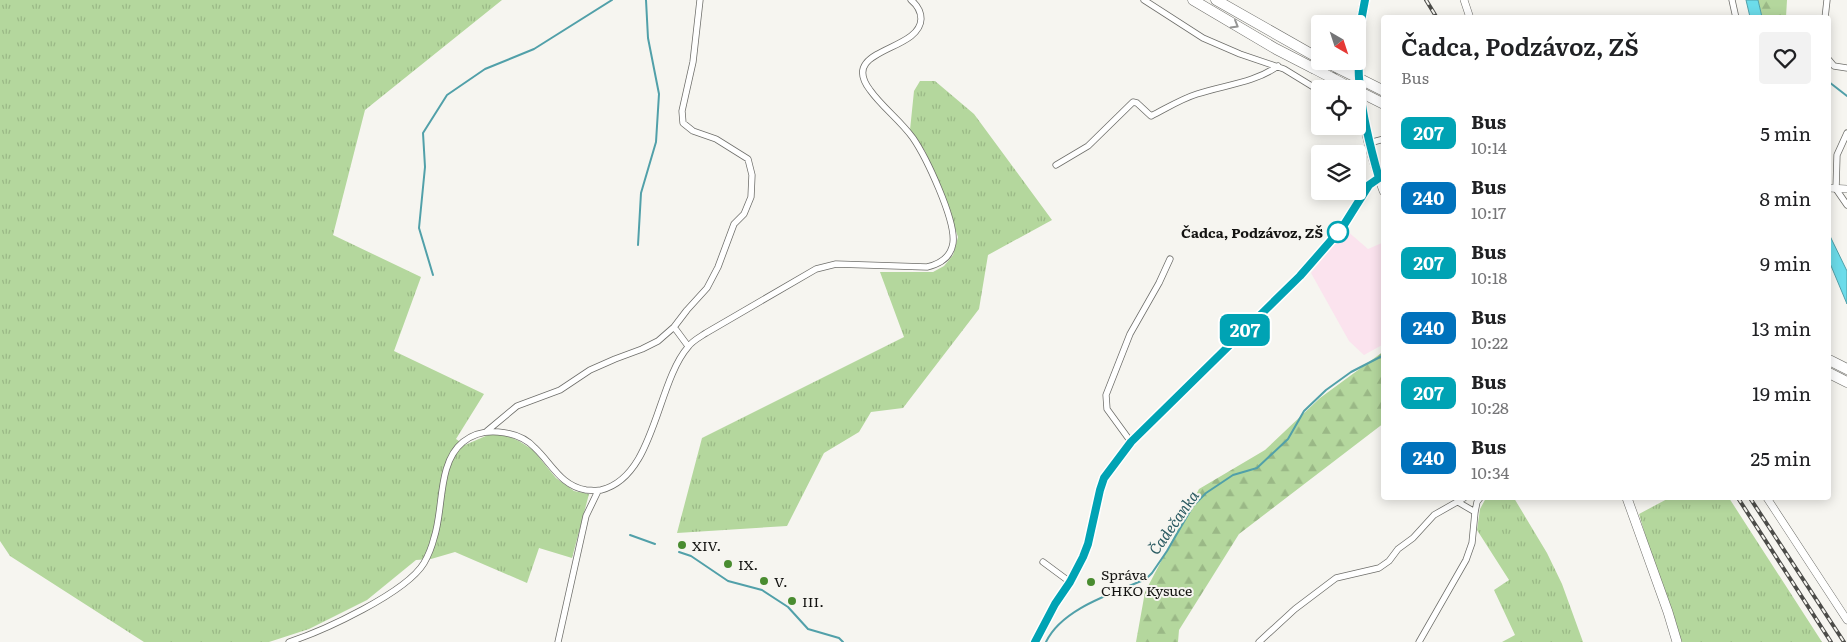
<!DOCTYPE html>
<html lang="en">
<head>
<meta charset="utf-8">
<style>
  body { margin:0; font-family:Literata,serif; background:#f2f2f2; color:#202124; height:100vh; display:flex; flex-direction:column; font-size:19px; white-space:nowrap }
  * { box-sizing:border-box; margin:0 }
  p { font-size:16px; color:#757577 }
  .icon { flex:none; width:28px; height:28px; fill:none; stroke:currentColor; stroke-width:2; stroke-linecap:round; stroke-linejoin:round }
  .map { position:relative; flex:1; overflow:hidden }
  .panel { position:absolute; left:1381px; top:15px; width:450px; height:485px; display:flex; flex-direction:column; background:#fff; border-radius:5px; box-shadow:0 2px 12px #0003 }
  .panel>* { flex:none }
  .badge { padding:0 10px; border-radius:8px; font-size:18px; line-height:32px }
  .needle { width:32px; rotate:141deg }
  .tools { position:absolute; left:1311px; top:15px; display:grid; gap:10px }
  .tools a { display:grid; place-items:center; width:55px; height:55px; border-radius:5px; background:#fff; box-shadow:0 2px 12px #0003; font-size:25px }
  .map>.badge { position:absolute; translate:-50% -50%; box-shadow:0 0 0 2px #fff }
  .round { display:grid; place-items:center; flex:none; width:52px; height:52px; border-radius:5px; background:#f2f2f2 }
  .head { display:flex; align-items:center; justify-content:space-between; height:85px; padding:0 20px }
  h1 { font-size:24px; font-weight:600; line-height:38px }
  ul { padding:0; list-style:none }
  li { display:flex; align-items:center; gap:15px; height:65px; padding:0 20px }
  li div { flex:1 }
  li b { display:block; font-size:19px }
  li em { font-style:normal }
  li .badge { min-width:55px; font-weight:700; text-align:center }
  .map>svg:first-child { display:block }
  .education { fill:#fbe3ee }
  .grass { fill:url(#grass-tufts) }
  .forest { fill:url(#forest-firs) }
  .water { fill:#6cdcea; stroke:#51a0a9 }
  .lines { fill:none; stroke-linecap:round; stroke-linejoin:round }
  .stream { stroke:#51a0a9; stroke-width:2 }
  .minor-casing { stroke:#6e6e6a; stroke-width:7 }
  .tertiary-casing { stroke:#6e6e6a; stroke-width:8 }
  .primary-casing { stroke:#6e6e6a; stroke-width:10 }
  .motorway-casing { stroke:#6e6e6a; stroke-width:11 }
  .minor { stroke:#fff; stroke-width:5.5 }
  .tertiary { stroke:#fff; stroke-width:7 }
  .primary { stroke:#fff; stroke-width:9 }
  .motorway { stroke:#fff; stroke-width:10 }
  .rail-casing { stroke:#4c4c49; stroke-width:4 }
  .rail { stroke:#f6f5f0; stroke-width:2; stroke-dasharray:5.5; stroke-linecap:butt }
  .motorway-bridge-casing { stroke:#6e6e6a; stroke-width:11; stroke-linecap:butt }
  .motorway-bridge { stroke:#fff; stroke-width:10 }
  .oneway { stroke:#959594 }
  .line-casing { stroke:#fff; stroke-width:11 }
  .line { stroke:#00a3b4; stroke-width:8 }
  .stop-dot { fill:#fff; stroke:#00a3b4; stroke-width:2.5 }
  .poi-dot { fill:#498c30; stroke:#f6f5f0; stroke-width:2 }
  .labels { text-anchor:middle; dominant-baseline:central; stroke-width:4; stroke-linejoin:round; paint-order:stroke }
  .stop-label { font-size:14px; font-weight:bold; fill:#131311; stroke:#f6f5f0; text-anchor:end }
  .poi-label { font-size:14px; fill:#131311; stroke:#f6f5f0; text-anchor:start }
  .water-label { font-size:15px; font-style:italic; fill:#2b5b62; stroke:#f6f5f0 }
</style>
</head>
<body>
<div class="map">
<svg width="1847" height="642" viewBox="0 0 1847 642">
  <defs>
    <pattern id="grass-tufts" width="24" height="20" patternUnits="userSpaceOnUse" patternTransform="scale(1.25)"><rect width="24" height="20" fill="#b4d79d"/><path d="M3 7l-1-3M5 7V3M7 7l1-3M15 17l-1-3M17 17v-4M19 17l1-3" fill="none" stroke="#9ab886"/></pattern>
    <pattern id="forest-firs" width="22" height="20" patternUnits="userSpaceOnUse" patternTransform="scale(1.25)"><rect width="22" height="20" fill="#b4d79d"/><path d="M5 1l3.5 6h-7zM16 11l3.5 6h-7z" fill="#9ab886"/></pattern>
  </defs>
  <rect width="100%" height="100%" fill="#f6f5f0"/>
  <!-- education -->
  <path class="education" d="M1346 230 1368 249 1384 242V344L1364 355 1349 341 1311 273Z"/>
  <!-- grass -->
  <path class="grass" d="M0 0H502L365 110 333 235 421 277 394 351 484 394 456 439 465 445 488 435H505L519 441 533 450 556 478 574 491 589 494 572 558 539 548 527 583 455 552 431 559 416 560 367 600 309 629 269 642H144L10 556 0 541Z
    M920 81H935L974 114 1052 220 988 255 979 309 903 408 871 412 859 432 824 453 787 526 677 533 702 438 904 337 880 272H933L944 266 953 255 958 237 941 188 925 151 910 130 914 91Z
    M1486 498H1514L1547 553 1562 584 1583 642H1502L1515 635 1494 590 1509 580 1477 530 1480 509Z
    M1669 498H1729L1822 642H1677L1639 514Z"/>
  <!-- forest -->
  <path class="forest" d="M1758 0H1787L1786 17H1762Z
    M1384 351V423L1239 534 1179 630 1178 642H1136L1145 592 1199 489 1265 450 1320 398Z"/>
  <!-- water -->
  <path class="water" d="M1746 0H1758L1762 17H1750Z
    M1829 234 1847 271V304L1829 261Z"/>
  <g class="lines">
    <!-- stream -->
    <path class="stream" d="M1829 82 1847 96
      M638 245 641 193 656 142 659 94 648 38 646 0
      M433 275 419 228 425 167 423 133 447 95 485 69 534 49 612 0
      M630 535 655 544
      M679 552 691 556 728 581 762 590 788 607 808 629 839 638 843 642
      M1046 642C1062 608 1114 593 1146 579L1152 573 1167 551 1193 506 1206 493 1233 475 1257 468 1288 439 1304 411 1326 390 1351 372 1384 355"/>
    <defs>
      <path id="minor" d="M1144 0 1203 38 1240 54 1284 69 1315 88 1325 87 1331 81 1334 76
        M1732 0 1736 18
        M1825 18 1827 0
        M1829 60 1834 66 1847 68
        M1847 133 1837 155 1836 189 1847 205
        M1369 143 1384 139
        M1056 165 1088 146 1133 102 1137 103 1151 116C1167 108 1181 99 1197 94 1224 85 1254 83 1278 66
        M674 327 688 346
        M487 431 517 406 560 390 590 370 615 359 642 349 658 341 674 327 687 310 707 288 718 267 734 224 744 214 751 197 752 175 748 159 716 139 693 131 683 123 682 111 693 62 700 0
        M1131 442 1107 409 1106 395 1130 334 1159 283 1170 259
        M1458 502 1475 512
        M1043 562 1070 582
        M289 642C323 631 406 593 424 563 428 556 432 546 434 538 444 509 437 463 463 442 473 434 486 431 498 432 512 433 525 437 535 448 552 464 561 486 586 490 591 490 596 491 601 490 655 477 656 384 688 347 692 341 700 337 706 333L816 269 836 264 927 267C940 264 951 257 953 243 956 220 926 157 913 138 900 120 882 107 870 90 838 48 920 52 921 19 921 11 917 5 911 0
        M558 642 586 516 598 491
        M1259 642 1295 609 1336 578 1379 568 1389 561 1398 549 1413 538 1434 515 1464 498
        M1419 642 1466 560 1472 543 1475 512 1477 502 1480 498"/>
      <path id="tertiary" d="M1464 0 1470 18
        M1829 188 1847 189
        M1767 498 1847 620
        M1035 642 1055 603 1070 582 1083 557 1088 544 1100 491 1104 478 1131 442 1300 276 1341 228 1369 185 1379 178"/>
      <path id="primary" d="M1365 0C1351 65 1361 130 1384 191
        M1627 498 1668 612 1677 642"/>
      <path id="motorway" d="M1193 0 1276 49 1313 68
        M1216 0 1320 59
        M1829 360 1847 369
        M1829 373 1847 382"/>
    </defs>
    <!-- minor casing -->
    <use href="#minor" class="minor-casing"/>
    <!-- tertiary casing -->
    <use href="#tertiary" class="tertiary-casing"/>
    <!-- primary casing -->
    <use href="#primary" class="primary-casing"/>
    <!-- motorway casing -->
    <use href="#motorway" class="motorway-casing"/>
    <!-- minor -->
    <use href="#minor" class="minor"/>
    <!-- tertiary -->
    <use href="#tertiary" class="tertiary"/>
    <!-- primary -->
    <use href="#primary" class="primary"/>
    <!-- motorway -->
    <use href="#motorway" class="motorway"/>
    <defs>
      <path id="rail" d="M1426 0 1437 18
        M1738 498 1831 642
        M1750 498 1844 642"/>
    </defs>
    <!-- rail casing -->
    <use href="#rail" class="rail-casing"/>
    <!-- rail -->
    <use href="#rail" class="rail"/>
    <defs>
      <path id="motorway-bridge" d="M1324 61 1384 91
        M1313 68 1353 89
        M1358 91 1384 104"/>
    </defs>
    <!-- motorway-bridge casing -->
    <use href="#motorway-bridge" class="motorway-bridge-casing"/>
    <!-- motorway-bridge -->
    <use href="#motorway-bridge" class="motorway-bridge"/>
  </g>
  <!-- one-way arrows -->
  <defs><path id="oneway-chevron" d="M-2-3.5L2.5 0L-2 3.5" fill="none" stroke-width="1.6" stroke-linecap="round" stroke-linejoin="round" transform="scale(1.25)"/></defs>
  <use class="oneway" href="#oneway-chevron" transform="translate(1235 25) rotate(30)"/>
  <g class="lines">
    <defs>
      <path id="line" d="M1035 642 1055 604 1070 582 1083 557 1088 544 1100 490 1104 478 1131 442 1300 276 1342 228 1369 185 1379 178C1361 115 1351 66 1365 0"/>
    </defs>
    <!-- line casing -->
    <use href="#line" class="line-casing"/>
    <!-- line -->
    <use href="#line" class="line"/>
  </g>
  <!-- markers -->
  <circle class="stop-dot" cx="1338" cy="232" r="10"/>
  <g class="poi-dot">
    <circle cx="682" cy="545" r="5"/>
    <circle cx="728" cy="564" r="5"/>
    <circle cx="764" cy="581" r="5"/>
    <circle cx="1091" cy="582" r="5"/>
    <circle cx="792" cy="601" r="5"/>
  </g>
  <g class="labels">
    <!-- stop labels -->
    <g class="stop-label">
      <text x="1323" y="232">Čadca, Podzávoz, ZŠ</text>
    </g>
    <!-- poi labels -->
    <g class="poi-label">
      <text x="692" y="545">XIV.</text>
      <text x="738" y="564">IX.</text>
      <text x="1101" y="574">Správa<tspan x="1101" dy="16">CHKO Kysuce</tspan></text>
      <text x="774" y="581">V.</text>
      <text x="802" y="601">III.</text>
    </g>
    <!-- water labels -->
    <g class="water-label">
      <text transform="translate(1173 522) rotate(-55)">Čadečanka</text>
    </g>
  </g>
</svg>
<div class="tools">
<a><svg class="needle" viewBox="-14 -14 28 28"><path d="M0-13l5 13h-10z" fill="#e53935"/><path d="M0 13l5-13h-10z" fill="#757577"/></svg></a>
<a><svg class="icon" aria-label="locate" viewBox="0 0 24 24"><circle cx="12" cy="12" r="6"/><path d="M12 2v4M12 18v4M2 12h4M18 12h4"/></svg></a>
<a><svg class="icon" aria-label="layers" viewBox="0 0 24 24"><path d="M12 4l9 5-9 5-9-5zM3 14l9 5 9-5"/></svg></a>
</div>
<b class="badge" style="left:1245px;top:330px;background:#00a3b4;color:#fff">207</b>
<section class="panel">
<div class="head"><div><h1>Čadca, Podzávoz, ZŠ</h1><p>Bus</p></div><a class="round"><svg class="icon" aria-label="heart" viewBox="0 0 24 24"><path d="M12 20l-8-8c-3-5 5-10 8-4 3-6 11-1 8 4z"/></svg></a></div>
<ul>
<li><span class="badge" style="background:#00a3b4;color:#fff">207</span><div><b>Bus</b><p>10:14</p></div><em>5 min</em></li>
<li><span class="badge" style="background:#0072bc;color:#fff">240</span><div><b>Bus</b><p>10:17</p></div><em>8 min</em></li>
<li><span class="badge" style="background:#00a3b4;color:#fff">207</span><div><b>Bus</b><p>10:18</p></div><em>9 min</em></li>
<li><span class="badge" style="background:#0072bc;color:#fff">240</span><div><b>Bus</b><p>10:22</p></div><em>13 min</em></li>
<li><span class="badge" style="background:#00a3b4;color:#fff">207</span><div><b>Bus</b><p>10:28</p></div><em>19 min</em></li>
<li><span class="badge" style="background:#0072bc;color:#fff">240</span><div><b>Bus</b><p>10:34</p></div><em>25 min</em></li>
</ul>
</section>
</div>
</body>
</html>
